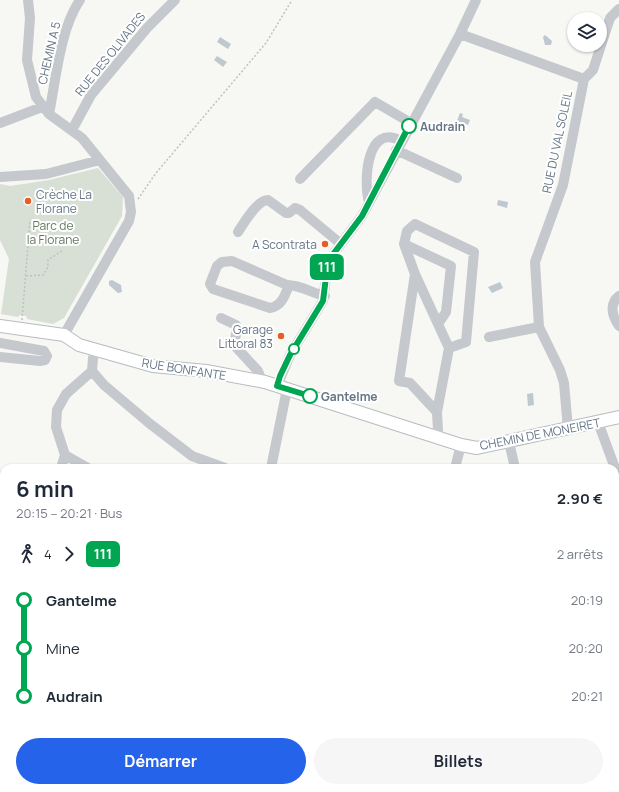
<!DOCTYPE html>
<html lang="fr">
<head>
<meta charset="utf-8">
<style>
  body { margin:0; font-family:Manrope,sans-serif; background:#f6f6f7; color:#1f2937; height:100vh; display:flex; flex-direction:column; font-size:15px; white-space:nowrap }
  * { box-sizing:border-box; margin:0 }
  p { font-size:13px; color:#747a83 }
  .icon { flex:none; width:22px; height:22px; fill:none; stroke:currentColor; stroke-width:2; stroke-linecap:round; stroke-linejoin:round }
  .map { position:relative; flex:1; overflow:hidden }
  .details { position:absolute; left:0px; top:464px; width:619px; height:328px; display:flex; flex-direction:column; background:#fff; border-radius:12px 12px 0 0; box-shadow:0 1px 3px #0004 }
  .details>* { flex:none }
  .badge { padding:0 8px; border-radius:6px; font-size:14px; line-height:26px }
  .tools { position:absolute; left:567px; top:12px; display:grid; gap:8px }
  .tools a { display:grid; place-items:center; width:40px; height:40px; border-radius:50%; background:#fff; box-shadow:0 1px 3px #0004; font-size:20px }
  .map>.badge { position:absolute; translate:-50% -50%; box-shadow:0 0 0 2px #fff }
  .legs { display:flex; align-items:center; gap:6px; height:44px; padding:0 16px; font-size:13px }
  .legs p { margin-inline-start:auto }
  .summary { display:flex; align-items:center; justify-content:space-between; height:68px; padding:0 16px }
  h1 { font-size:22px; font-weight:700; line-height:30px }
  .cta { display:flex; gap:8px; margin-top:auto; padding:8px 16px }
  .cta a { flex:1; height:46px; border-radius:24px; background:#2563eb; color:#fff; font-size:16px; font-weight:700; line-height:46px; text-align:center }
  .cta a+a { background:#f6f6f7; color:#1f2937 }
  ul { padding:0 16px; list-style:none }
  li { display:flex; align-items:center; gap:14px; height:48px; font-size:15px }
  li i { display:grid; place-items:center; width:6px; height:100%; margin:0 5px; background:currentColor }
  li i::after { content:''; width:10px; height:10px; margin:-5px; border:3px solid; border-radius:50%; background:#fff }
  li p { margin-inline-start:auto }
  li:first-child i { background:linear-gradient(#0000 50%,currentColor 0) }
  li:last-child i { background:linear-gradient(currentColor 50%,#0000 0) }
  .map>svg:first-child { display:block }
  .green { fill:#d8dfd5 }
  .water { fill:#bfc8ce }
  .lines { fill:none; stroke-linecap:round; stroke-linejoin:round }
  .stream { stroke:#bfc8ce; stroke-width:2.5 }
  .major-casing { stroke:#b8bcc0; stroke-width:14 }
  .path { stroke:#bec1c3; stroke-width:1.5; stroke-dasharray:2 2; stroke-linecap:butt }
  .minor { stroke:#c5c8cc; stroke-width:10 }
  .major { stroke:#fff; stroke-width:12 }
  .line-1-casing { stroke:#fff; stroke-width:9 }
  .line-1 { stroke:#00a651; stroke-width:6 }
  .stop-1-dot { fill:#fff; stroke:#00a651; stroke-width:2 }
  .poi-dot { fill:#e75d24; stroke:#fff; stroke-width:1.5 }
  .labels { text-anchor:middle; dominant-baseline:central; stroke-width:4; stroke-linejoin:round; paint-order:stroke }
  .street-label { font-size:12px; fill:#657586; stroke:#fff }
  .stop-label { font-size:12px; font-weight:bold; fill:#657586; stroke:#fff; text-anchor:start }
  .poi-label { font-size:12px; fill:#657586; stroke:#fff; text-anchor:end }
  .park-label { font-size:12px; fill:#647860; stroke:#fff }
</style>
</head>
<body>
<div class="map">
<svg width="619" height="792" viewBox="0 0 619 792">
  <rect width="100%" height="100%" fill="#f7f7f4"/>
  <!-- green -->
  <path class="green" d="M98 168 123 197 122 216 64 318 53 324 27 319 26 316 20 315 18 317 1 314 9 259 0 240V184L10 186 49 180Z
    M440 788H564L565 792H438Z"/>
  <!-- water -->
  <path class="water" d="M545 35 552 41 551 45H545L543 37Z
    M220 37 231 44 228 49 217 42Z
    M217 56 227 62 223 67 214 60Z
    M460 113 463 114 462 117 470 120 468 125 457 121Z
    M498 200 508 202 507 208 497 205Z
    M112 280 121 285 122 292 118 293 109 285V281Z
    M500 282 503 288 492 293 488 287Z
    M533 393 534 405 528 406 527 394Z"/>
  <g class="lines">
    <!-- stream -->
    <path class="stream" d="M1 700 4 706"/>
    <defs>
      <path id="major" d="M0 326 64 335 79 345 153 366 206 371 265 382 461 445 477 448 619 417
        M0 548 4 554
        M37 788V792
        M246 788 257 792"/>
    </defs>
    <!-- major casing -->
    <use href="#major" class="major-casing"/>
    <!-- path -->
    <path class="path" d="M138 199 156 173 266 43 292 0
      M26 276 43 275 48 267V260L63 250
      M22 320 30 220
      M615 688 619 696
      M0 695 4 697"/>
    <!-- minor -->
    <path class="minor" d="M28 0 30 18 27 60 36 97 49 114 82 138 129 196 131 212 129 221 64 335
      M460 34 584 79 563 185 535 262 539 327 560 370 564 383 568 429
      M584 79 593 70 610 18 619 9
      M49 114C56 79 60 29 80 0
      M0 123 42 107
      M72 130 91 95 147 28 175 0
      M396 150 457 178
      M0 177 46 174 100 160
      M300 179 375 102 411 123
      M369 202C363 181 367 122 401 141
      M238 232C244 223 257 200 268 200L286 213H289L295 208 300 210 341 244
      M404 244 451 266 446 312 438 324
      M415 274 449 348
      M289 285C285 295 282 306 270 308L213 289 210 284 217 266 222 262 232 261 287 285C301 285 312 293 325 296
      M619 296C609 304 612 316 619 326
      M221 318 236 325C239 333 232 339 236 347L258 371 262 381
      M489 337 539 327
      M0 343 44 351 47 356 45 360 40 361 0 357
      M96 350 93 358 92 371 104 385 149 423 192 456 225 468
      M277 386 290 355 323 301 328 261 362 216 460 34 476 0
      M437 412 410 383 399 381 415 274 404 244 407 231 415 224 474 252 466 342 449 348 437 412 438 431 437 437
      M598 422 615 468
      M509 442 515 468
      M65 455 88 468
      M61 468 65 455 56 427 57 410 66 394 92 371
      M271 468 287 389
      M455 468 461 445
      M615 468 619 479
      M615 721 619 717
      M615 740 619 743
      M0 754 4 753
      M127 788V790L132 792
      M278 788V792
      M355 792 356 788
      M431 792 433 788
      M449 792 452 788"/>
    <!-- major -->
    <use href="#major" class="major"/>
  </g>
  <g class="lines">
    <defs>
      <path id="line-1" d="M310 396 277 386 280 376 290 355 323 301 328 261 362 216 409 126"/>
    </defs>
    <!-- line-1 casing -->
    <use href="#line-1" class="line-1-casing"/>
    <!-- line-1 -->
    <use href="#line-1" class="line-1"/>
  </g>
  <!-- markers -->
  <g class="stop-1-dot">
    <circle cx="409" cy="126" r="7"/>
    <circle cx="294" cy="349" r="5"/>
    <circle cx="310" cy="396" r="7"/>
  </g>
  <g class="poi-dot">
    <circle cx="28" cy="201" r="4"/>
    <circle cx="325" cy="244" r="4"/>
    <circle cx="281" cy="336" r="4"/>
  </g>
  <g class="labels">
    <!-- street labels -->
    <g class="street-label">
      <text transform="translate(49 53) rotate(-77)">CHEMIN A 5</text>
      <text transform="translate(110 54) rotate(-51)">RUE DES OLIVADES</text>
      <text transform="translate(557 142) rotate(-78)">RUE DU VAL SOLEIL</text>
      <text transform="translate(184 369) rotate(9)">RUE BONFANTE</text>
      <text transform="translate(540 434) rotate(-11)">CHEMIN DE MONEIRET</text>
    </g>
    <!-- stop labels -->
    <g class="stop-label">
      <text x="420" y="126">Audrain</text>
      <text x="321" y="396">Gantelme</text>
    </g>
    <!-- poi labels -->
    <g class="poi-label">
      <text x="36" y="194" text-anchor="start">Crèche La<tspan x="36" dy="14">Florane</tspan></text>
      <text x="317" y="244">A Scontrata</text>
      <text x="273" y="329">Garage<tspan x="273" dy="14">Littoral 83</tspan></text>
    </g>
    <!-- park labels -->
    <g class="park-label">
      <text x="53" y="225">Parc de<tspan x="53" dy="14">la Florane</tspan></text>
    </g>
  </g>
</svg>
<div class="tools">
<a><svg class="icon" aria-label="layers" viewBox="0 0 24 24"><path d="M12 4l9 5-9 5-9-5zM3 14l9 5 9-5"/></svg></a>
</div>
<b class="badge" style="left:327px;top:267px;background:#00a651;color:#fff">111</b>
<section class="details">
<div class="summary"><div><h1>6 min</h1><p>20:15 – 20:21 · Bus</p></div><b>2.90 €</b></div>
<div class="legs"><svg class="icon" aria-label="walk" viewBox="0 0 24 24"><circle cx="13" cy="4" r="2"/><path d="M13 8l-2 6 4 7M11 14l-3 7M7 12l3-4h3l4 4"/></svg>4<svg class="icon" aria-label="forward" viewBox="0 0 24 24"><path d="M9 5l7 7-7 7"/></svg><b class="badge" style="background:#00a651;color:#fff">111</b><p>2 arrêts</p></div>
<ul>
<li><i style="color:#00a651"></i><b>Gantelme</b><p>20:19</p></li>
<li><i style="color:#00a651"></i><span>Mine</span><p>20:20</p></li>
<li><i style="color:#00a651"></i><b>Audrain</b><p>20:21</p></li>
</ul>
<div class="cta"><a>Démarrer</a><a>Billets</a></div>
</section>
</div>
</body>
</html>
